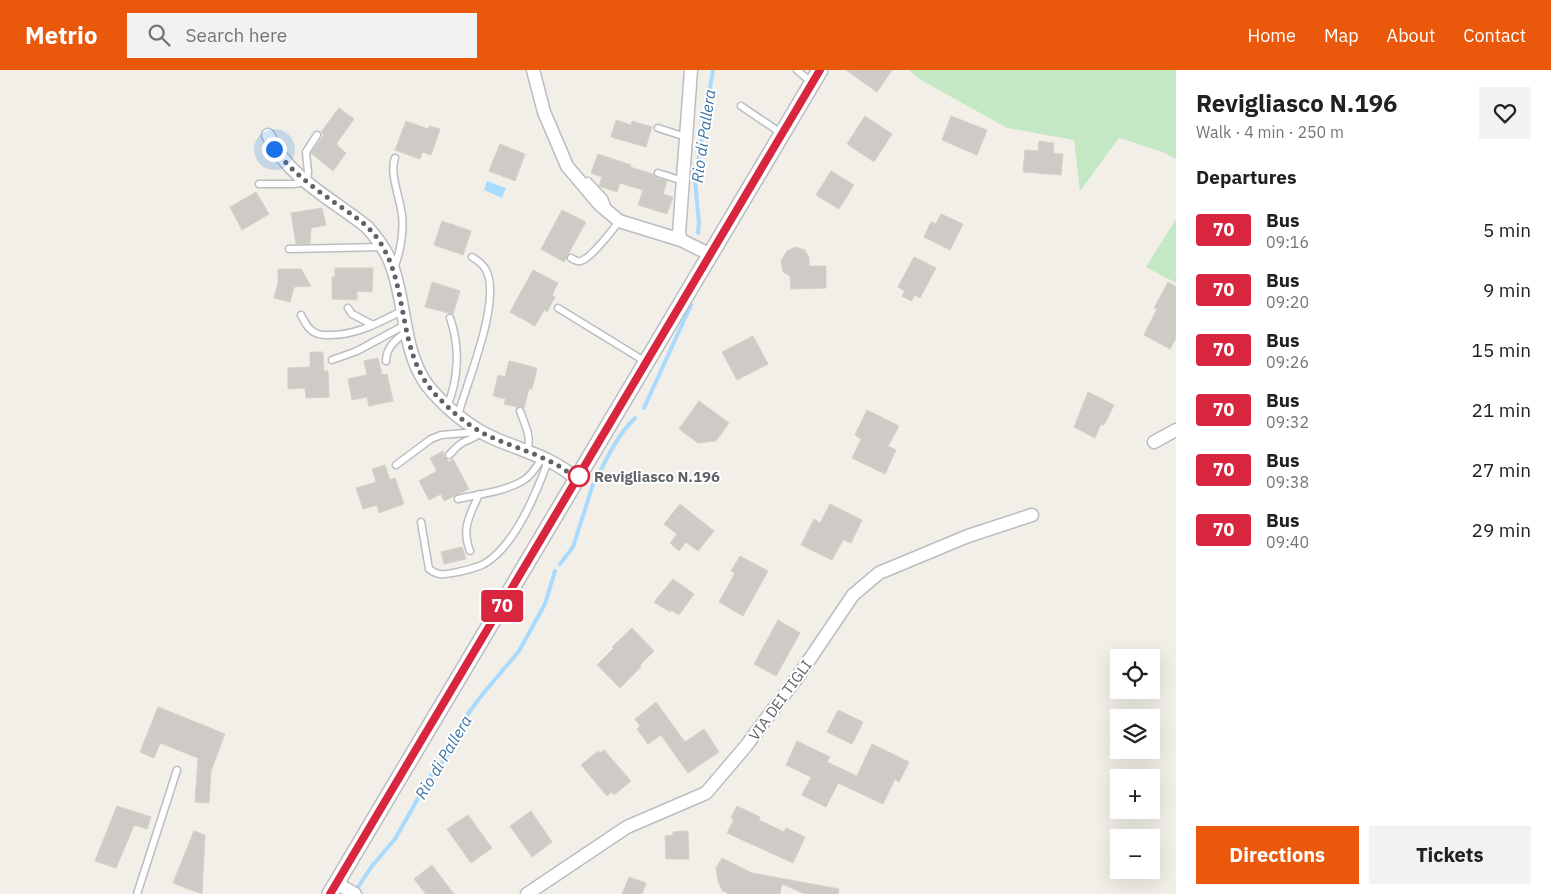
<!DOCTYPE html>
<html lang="en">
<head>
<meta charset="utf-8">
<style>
  body { margin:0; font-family:"IBM Plex Sans",sans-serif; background:#f2f2f2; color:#202124; height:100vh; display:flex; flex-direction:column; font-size:19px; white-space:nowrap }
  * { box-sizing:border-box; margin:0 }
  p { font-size:16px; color:#757577 }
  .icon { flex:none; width:28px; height:28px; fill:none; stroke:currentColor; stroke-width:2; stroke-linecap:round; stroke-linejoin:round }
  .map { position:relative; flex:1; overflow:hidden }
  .panel { display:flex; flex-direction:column; background:#fff; width:375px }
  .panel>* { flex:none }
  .badge { padding:0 10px; border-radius:4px; font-size:18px; line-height:32px }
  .controls { position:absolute; left:1110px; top:579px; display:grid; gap:10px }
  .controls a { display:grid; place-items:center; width:50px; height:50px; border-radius:0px; background:#fff; box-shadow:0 5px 20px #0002; font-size:25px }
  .you { position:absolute; width:25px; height:25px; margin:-12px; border:4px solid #fff; border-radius:50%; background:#1a73e8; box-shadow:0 0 0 8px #1a73e833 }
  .map>.badge { position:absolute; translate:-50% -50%; box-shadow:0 0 0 2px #fff }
  h2 { padding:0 20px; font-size:19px; line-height:45px }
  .round { display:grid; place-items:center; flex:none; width:52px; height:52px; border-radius:0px; background:#f2f2f2 }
  .overview { display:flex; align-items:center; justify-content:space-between; height:85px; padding:0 20px }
  h1 { font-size:24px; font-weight:700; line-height:38px }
  .primary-button { display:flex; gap:10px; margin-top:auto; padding:10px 20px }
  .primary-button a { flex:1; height:58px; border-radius:0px; background:#ea580c; color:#fff; font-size:20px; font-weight:700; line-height:58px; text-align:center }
  .primary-button a+a { background:#f2f2f2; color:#202124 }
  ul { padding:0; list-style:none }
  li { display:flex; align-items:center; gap:15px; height:60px; padding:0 20px }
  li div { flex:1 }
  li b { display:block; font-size:19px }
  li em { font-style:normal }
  li .badge { min-width:55px; font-weight:700; text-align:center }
  header { display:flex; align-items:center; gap:30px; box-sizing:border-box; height:70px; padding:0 25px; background:#ea580c; color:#fff }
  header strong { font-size:24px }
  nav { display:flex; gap:28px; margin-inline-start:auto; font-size:18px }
  .search { width:350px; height:45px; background:#f2f2f2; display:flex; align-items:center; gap:12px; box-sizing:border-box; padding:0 18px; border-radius:0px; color:#757577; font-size:19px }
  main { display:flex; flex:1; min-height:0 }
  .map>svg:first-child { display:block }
  .green { fill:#c5e8c4 }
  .water { fill:#a9dbff }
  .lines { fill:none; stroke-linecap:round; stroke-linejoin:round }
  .stream { stroke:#a9dbff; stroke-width:4 }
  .building { fill:#cecbc7; stroke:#d6d0c6 }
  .service-casing { stroke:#babdc1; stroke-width:9 }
  .minor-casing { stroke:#babdc1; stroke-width:15 }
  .tertiary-casing { stroke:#babdc1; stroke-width:18 }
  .service { stroke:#fff; stroke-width:6 }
  .minor { stroke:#fff; stroke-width:12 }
  .tertiary { stroke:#fff; stroke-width:15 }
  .line-casing { stroke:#fff; stroke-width:11 }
  .line { stroke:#d7263d; stroke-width:8 }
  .walk { stroke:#5f6368; stroke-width:5; stroke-dasharray:0 9 }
  .stop-dot { fill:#fff; stroke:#d7263d; stroke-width:2.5 }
  .labels { text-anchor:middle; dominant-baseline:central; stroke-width:4; stroke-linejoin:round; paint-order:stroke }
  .stop-label { font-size:15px; font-weight:bold; fill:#5f6368; stroke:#fff; text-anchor:start }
  .street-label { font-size:15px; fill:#5f6368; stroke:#fff }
  .water-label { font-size:16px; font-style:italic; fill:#4175aa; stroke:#fff }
</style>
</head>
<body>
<header>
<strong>Metrio</strong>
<div class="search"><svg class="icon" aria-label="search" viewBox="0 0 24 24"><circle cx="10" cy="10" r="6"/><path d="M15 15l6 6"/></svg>Search here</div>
<nav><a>Home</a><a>Map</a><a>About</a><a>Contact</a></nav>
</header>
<main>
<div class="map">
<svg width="1176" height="824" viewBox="0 0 1176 824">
  <rect width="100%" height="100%" fill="#f1efe7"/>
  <!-- green -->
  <path class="green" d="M909 0H1176V89L1163 82 1119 68 1080 121 1074 70 1007 58 921 10Z
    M1176 149V213L1146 197Z"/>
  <!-- water -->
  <path class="water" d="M487 111 506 118 502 128 484 120Z"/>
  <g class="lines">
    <!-- stream -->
    <path class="stream" d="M698 163 699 153 695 111 713 0
      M644 338 691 235
      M599 404C609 383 619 364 635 348
      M560 494 573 477 593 414
      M356 820 372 796 395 769 433 702 446 688 461 653 482 625 519 581 545 534 555 501"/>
  </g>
  <!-- building -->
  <path class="building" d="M846 0H892L877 22Z
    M339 38 354 49 336 74 346 83 333 101 311 83 324 65 321 62Z
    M865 46 892 64 874 92 847 74Z
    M951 46 987 60 977 85 942 70Z
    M616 50 631 55 632 51 652 57 646 77 611 67Z
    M406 51 428 59 429 56 440 59 431 85 422 82 420 89 395 80Z
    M1039 71 1054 73 1053 83 1063 84 1061 105 1023 102 1025 80 1038 81Z
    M500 74 525 84 515 111 489 101Z
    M598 84 631 95 630 97 653 104 656 108 667 111 663 124 673 127 667 144 638 135 643 120 620 113 617 122 599 116 602 107 591 103Z
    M831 101 854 115 839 139 816 125Z
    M256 122 269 144 242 160 230 137Z
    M322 138 326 155 311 158 310 174H296L291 143Z
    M562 140 586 152 564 192 541 179Z
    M941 144 963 154 950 180 924 167 931 152 936 154Z
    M442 151 471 161 463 185 434 175Z
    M795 177 805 180 809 188V196H826V218L791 219 790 206 783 202 781 191 787 181Z
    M914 187 936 198 920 228 915 225 911 231 902 226 905 221 898 217Z
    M335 198H373L372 222 357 221V230L332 229V207H335Z
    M278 199H301L311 216 294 217 290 232 274 228 278 213Z
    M533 200 558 213 552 225 555 227 547 242 544 240 535 256 510 242Z
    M432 212 460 221 453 244 425 237Z
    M1168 212 1176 217V268L1170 279 1144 265 1157 239 1154 238Z
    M753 266 768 294 737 310 722 282Z
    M310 282H323L324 301H328L329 327 306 328 305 318 288 319V298L310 297Z
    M378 288 382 305 387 304 393 331 369 336 367 327 352 330 348 309 367 305 364 291Z
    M509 291 537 298 532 319H529L524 338 521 336 517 337 504 334 506 329 493 326 498 305 505 307Z
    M1088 322 1114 335 1104 355 1101 354 1095 368 1074 357Z
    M699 331 729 353 716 371 698 373 679 359Z
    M867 340 899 356 888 376 896 380 885 404 852 388 861 369 855 365Z
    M443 381 444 387 449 392 453 389 469 419 444 431 441 424 429 430 419 411 437 401 430 388Z
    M385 395 390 410 395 408 404 434 379 443 377 435 363 439 356 418 376 412 372 399Z
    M680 434 714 461 698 481 686 472 679 481 670 473 677 464 664 454Z
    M830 434 862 450 851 473 843 470 832 490 801 475 814 449 820 453Z
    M462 477 466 489 444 494 441 482Z
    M740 486 768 501 743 546 719 532 735 503 731 501Z
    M673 509 694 524 679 545 671 540 670 542 654 532Z
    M778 550 800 563 776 606 754 594Z
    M632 558 654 581 640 595 641 597 620 618 597 595 614 578 612 577Z
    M656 632 685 672 704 659 719 682 688 703 661 665 648 674 637 659 640 656 635 649Z
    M158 637 225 664 211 701 209 733 195 732 198 688 160 673 154 688 140 682Z
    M838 640 863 652 852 674 827 662Z
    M797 671 830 687 827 692 857 706 872 674 909 692 899 712 895 709 883 734 838 713 826 737 802 725 811 707 786 695Z
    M604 680 631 711 614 725 612 722 607 726 581 695 598 681 600 683Z
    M117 736 151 747 147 759 134 755 116 798 95 791Z
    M737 736 760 747 759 750 784 762 786 758 805 767 793 793 727 763 734 749 731 748Z
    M531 741 552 772 532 787 510 756Z
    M468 745 492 778 471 793 447 759Z
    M194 761 205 765 202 824 173 813Z
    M688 761 689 789H666L665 766 673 765V762Z
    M722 788 752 803 839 819 838 824H805L782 814 780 824H729L722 820 718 811 716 798Z
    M432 795 454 824H426L414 809Z
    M629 807 646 813 642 824H622Z"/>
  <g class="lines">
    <defs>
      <path id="service" d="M797 0 812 13
        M741 36 781 63
        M658 58 686 67
        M658 103 683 111
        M588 111 604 128 608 139
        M259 114H294L307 112 308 102 306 82 317 65
        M289 179 382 177
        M571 188C575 190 578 193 583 190 592 186 613 160 619 151
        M394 199C400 182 404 163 402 145 400 128 389 102 395 88
        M348 238 352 244 373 255
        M558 238 646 292
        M301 245C305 252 308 260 316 263 319 265 323 265 327 265 355 266 378 253 402 241
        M332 290 357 281 405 255
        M386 291C386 277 396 270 407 261
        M447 336C459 309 460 276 450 248
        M520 341C525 355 532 367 527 382
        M458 345C467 312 502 230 486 200 483 194 477 190 472 187
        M449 385C453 381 457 376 462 373 471 368 473 370 481 362
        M396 395 431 369 441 365 477 362
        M458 429C479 424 505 422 524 410 532 405 537 396 542 388
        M421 452 429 499C439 507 446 504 458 502 467 500 476 498 484 494 515 476 536 424 548 391
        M470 481C461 457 470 446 479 424
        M137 824 177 700"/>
      <path id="minor" d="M533 0 544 42 567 96 599 134 619 151 681 170 711 185
        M268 65C288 108 332 129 367 157 378 169 388 183 393 199 406 237 403 282 427 315 443 335 466 355 489 366 518 380 554 387 577 410
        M681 170 679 163 691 0
        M1154 372 1176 360
        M336 813 355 824
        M527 824 627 757 706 723 746 676 799 605 853 525 879 503 968 466 1032 445"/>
      <path id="tertiary" d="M330 824 820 0"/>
    </defs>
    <!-- service casing -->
    <use href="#service" class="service-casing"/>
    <!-- minor casing -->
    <use href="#minor" class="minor-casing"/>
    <!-- tertiary casing -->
    <use href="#tertiary" class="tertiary-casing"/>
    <!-- service -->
    <use href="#service" class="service"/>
    <!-- minor -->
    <use href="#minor" class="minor"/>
    <!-- tertiary -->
    <use href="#tertiary" class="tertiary"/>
  </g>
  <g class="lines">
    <defs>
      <path id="line" d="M330 824 820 0"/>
    </defs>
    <!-- line casing -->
    <use href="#line" class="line-casing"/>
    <!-- line -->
    <use href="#line" class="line"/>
    <!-- walk -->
    <path class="walk" d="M274 79C289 98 307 113 327 127 344 140 364 150 377 168 411 214 395 282 436 325 451 341 469 357 489 366 518 380 554 387 577 410L579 406"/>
  </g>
  <!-- markers -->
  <circle class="stop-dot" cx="579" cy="406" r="10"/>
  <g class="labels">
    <!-- stop labels -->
    <g class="stop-label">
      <text x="594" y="406">Revigliasco N.196</text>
    </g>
    <!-- street labels -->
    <g class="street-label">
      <text transform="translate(780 630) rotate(-54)">VIA DEI TIGLI</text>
    </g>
    <!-- water labels -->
    <g class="water-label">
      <text transform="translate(703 66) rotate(-82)">Rio di Pallera</text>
      <text transform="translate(443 687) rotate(-59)">Rio di Pallera</text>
    </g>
  </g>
</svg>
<div class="controls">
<a><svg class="icon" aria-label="locate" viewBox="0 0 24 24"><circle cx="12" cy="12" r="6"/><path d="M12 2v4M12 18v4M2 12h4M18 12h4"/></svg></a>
<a><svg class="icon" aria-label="layers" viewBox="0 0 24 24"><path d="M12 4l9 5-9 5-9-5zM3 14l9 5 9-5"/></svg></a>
<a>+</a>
<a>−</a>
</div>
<div class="you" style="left:274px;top:79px"></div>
<b class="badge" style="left:502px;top:536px;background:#d7263d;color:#fff">70</b>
</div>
<section class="panel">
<div class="overview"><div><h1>Revigliasco N.196</h1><p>Walk · 4 min · 250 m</p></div><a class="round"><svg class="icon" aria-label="heart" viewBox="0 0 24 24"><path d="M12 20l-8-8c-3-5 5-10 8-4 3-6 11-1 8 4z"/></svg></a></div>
<h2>Departures</h2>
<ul>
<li><span class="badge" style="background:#d7263d;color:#fff">70</span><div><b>Bus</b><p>09:16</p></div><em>5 min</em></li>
<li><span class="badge" style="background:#d7263d;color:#fff">70</span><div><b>Bus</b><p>09:20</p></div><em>9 min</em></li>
<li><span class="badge" style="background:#d7263d;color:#fff">70</span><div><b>Bus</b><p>09:26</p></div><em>15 min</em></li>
<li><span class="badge" style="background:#d7263d;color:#fff">70</span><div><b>Bus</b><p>09:32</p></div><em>21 min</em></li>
<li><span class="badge" style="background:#d7263d;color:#fff">70</span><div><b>Bus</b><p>09:38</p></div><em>27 min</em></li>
<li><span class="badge" style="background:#d7263d;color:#fff">70</span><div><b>Bus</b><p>09:40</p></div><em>29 min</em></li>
</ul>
<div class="primary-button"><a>Directions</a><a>Tickets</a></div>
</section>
</main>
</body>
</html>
